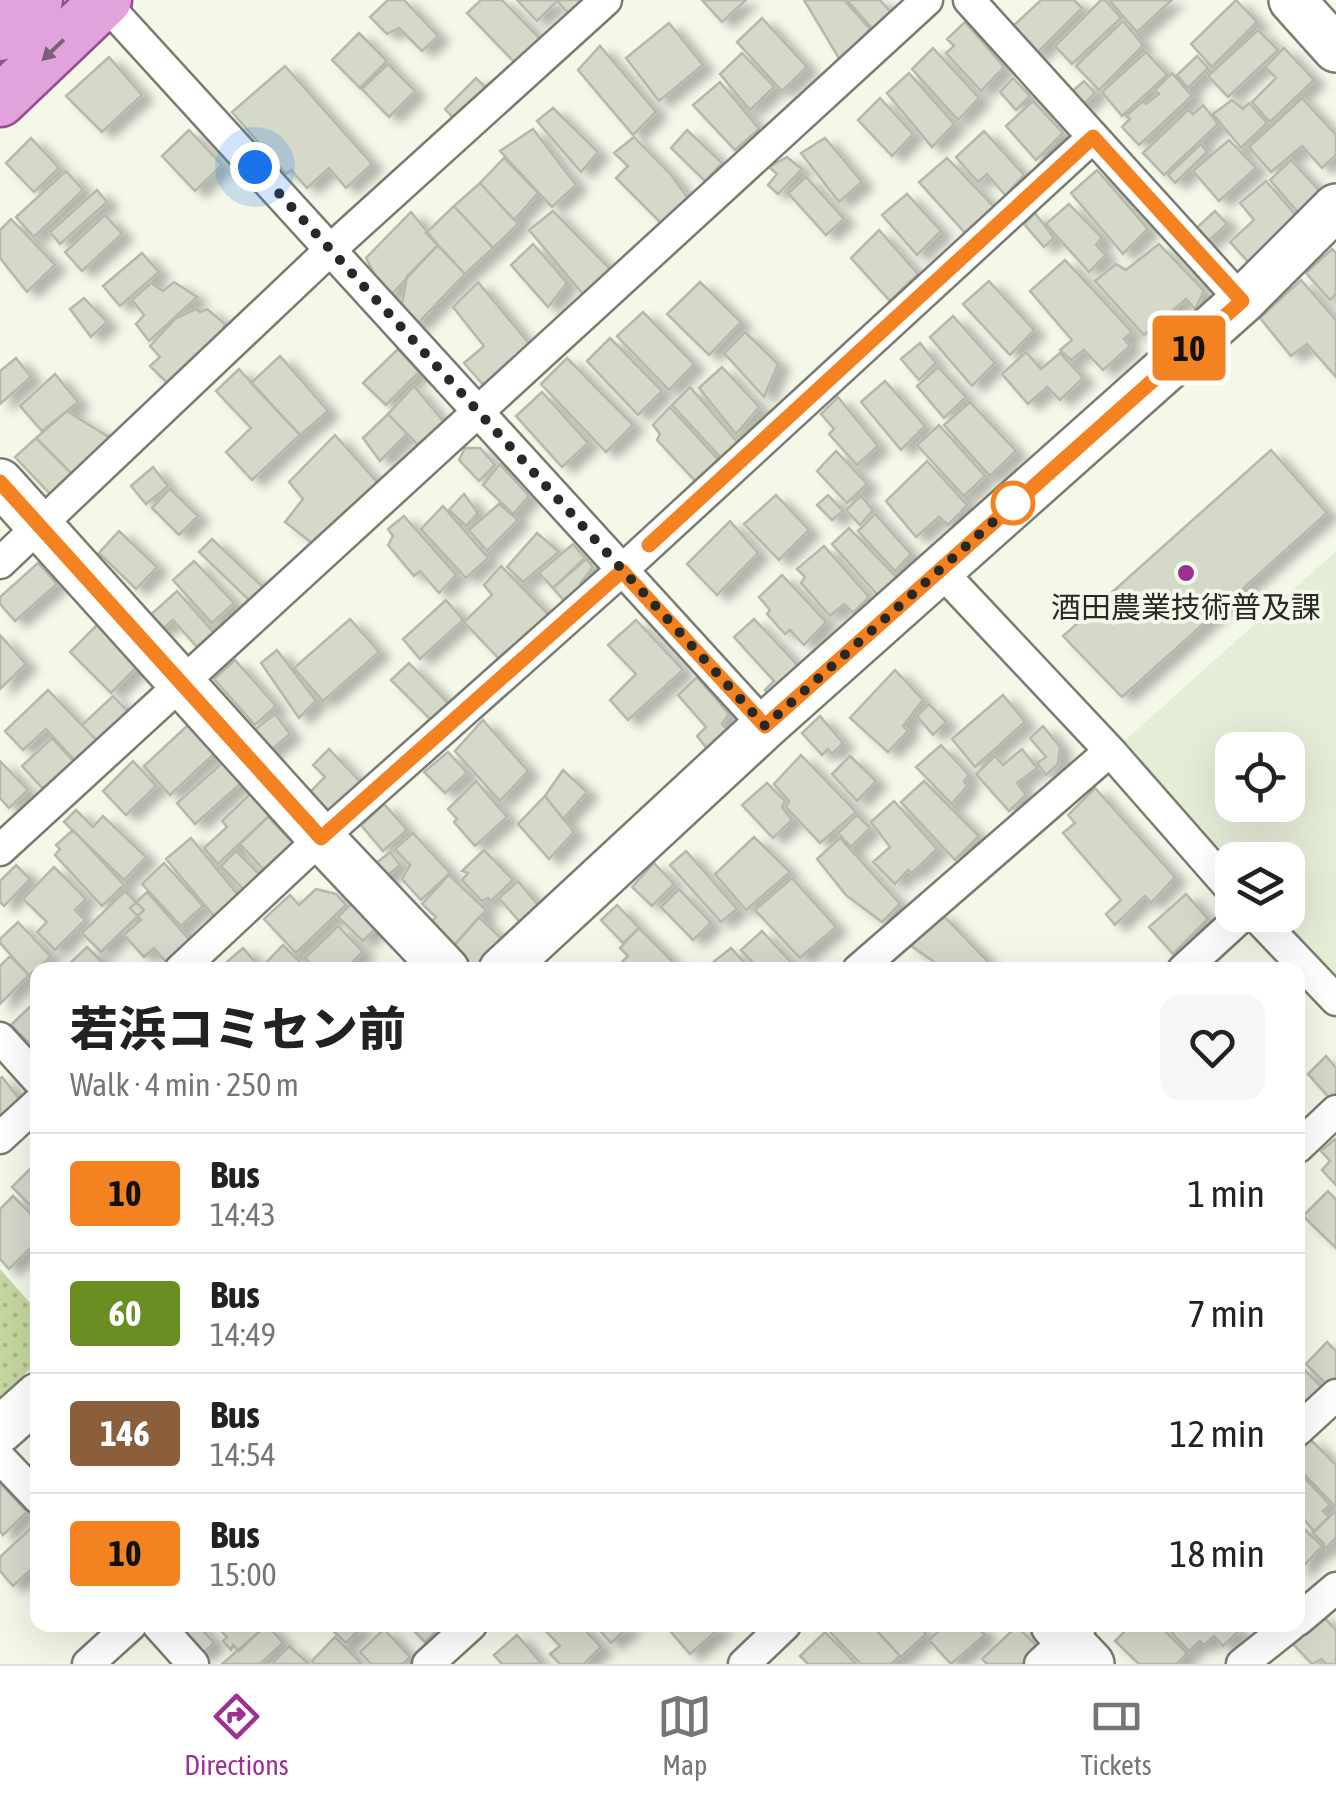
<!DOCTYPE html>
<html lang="en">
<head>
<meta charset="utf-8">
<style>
  body { margin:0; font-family:"Asap Condensed","Noto Sans JP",sans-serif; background:#f6f6f6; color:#222; height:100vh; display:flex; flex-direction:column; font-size:38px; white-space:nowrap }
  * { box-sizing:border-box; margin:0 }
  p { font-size:32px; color:#767676 }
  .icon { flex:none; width:55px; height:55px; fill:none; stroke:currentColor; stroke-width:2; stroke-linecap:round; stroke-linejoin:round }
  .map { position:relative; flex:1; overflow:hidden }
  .sheet { position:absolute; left:30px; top:962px; width:1275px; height:670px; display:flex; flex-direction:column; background:#fff; border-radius:20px; box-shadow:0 10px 40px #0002 }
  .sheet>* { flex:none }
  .badge { padding:0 20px; border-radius:8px; font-size:35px; line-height:65px }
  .tools { position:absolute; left:1215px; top:732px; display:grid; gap:20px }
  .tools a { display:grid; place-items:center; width:90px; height:90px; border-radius:20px; background:#fff; box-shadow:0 10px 40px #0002; font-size:50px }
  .you { position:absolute; width:50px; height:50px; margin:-25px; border:8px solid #fff; border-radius:50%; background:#1a73e8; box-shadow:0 0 0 15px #1a73e833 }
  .map>.badge { position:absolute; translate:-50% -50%; box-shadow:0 0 0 5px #fff }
  .round { display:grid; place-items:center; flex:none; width:105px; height:105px; border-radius:20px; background:#f6f6f6 }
  .head { display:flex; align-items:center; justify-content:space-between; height:170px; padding:0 40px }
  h1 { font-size:48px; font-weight:800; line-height:75px }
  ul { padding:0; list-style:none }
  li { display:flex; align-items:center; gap:30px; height:120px; padding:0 40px; border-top:2px solid #e0e0e0 }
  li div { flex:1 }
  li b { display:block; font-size:38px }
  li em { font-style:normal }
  li .badge { min-width:110px; font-weight:700; text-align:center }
  .tabs { display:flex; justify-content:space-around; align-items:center; height:140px; border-top:2px solid #e0e0e0; background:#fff; font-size:28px; color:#767676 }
  .tabs a { display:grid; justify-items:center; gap:5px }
  .tabs .current { color:#9b3193 }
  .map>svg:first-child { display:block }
  .built { fill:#e6edd7; fill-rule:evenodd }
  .park { fill:url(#park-dots) }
  .building { fill:#d4d9ca; stroke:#b4b9ab; stroke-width:2.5; filter:url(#shadow) }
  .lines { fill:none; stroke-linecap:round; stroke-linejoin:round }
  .street-casing { stroke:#797d70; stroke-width:35 }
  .secondary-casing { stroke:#797d70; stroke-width:50 }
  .primary-casing { stroke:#944f8d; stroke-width:55 }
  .street { stroke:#fff; stroke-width:30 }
  .secondary { stroke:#fff; stroke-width:45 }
  .primary { stroke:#e2a2dc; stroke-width:50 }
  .oneway { fill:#7b5f77 }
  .line-casing { stroke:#fff; stroke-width:22 }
  .line { stroke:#f58220; stroke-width:15 }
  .walk { stroke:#272924; stroke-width:10; stroke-dasharray:0 18 }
  .stop-dot { fill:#fff; stroke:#f58220; stroke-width:5 }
  .poi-dot { fill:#9b3193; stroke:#f3f8e9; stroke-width:4 }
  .labels { text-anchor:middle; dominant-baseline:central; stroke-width:8; stroke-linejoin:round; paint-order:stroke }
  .poi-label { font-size:30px; fill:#272924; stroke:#f3f8e9 }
</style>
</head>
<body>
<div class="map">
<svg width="1336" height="1664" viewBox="0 0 1336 1664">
  <defs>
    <pattern id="park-dots" width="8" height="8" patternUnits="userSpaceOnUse" patternTransform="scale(2.5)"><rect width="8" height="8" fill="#c6d8a0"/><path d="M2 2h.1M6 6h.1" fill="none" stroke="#aab98a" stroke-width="1.8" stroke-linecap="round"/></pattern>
    <filter id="shadow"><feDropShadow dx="11" dy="6" stdDeviation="5" flood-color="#0004"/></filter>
  </defs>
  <rect width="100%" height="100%" fill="#f3f8e9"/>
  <!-- built -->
  <path class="built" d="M1336 551V986L1273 915H1288V860H1232V870L1121 744ZM1232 750H1288V805H1232Z"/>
  <!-- park -->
  <path class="park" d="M0 1269 38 1312 37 1363 0 1397Z"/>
  <!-- building -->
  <path class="building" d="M388 0H404L438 36 422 51 399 28 387 34 370 17Z
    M481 0H502L544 43 519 67 467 13Z
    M517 0H581L583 2 570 15 557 1 537 21Z
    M702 0H746L722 22Z
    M804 0H844L870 29 840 60Z
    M847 0H880L895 17 878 35Z
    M1041 0H1074L1082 8 1034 56 1011 28Z
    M1101 0H1105L1121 18 1072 64 1055 46Z
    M1109 0H1172L1137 32Z
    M1236 0 1257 22 1212 67 1191 44Z
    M762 18 807 67 782 91 737 42Z
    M1123 21 1143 45 1099 90 1076 66Z
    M965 22 1004 67 981 91 946 53 954 46 947 39Z
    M669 23 703 65 659 101 626 58Z
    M1258 30 1278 50 1228 97 1208 76Z
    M359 33 387 61 360 88 332 60Z
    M600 46 656 112 633 135 578 70Z
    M933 48 979 98 958 120 912 69Z
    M1284 48 1314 80 1270 122 1252 102 1276 78 1265 67Z
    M1146 52 1167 75 1122 116 1102 92Z
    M742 53 774 87 750 110 720 74Z
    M1197 56 1208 68 1188 88 1177 75Z
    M109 57 142 95 102 132 66 96Z
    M388 64 415 91 389 117 362 89Z
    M285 66 372 164 346 188 329 168 307 188 291 170 286 174 232 112Z
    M909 73 954 124 932 147 887 93Z
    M1172 73 1192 96 1139 145 1122 127 1130 119 1126 116 1143 101 1146 104 1159 94 1155 90Z
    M476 78 493 95 460 125 445 109Z
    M1013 78 1030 96 1016 110 1000 92Z
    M1084 81 1095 93 1079 109 1067 96Z
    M720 82 759 129 735 150 693 105Z
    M880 98 913 134 892 156 858 120Z
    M1302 98 1336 135V155L1322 168 1302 146 1271 172 1249 147Z
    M1232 100 1243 109 1249 103 1267 123 1241 148 1213 114Z
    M1033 101 1063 133 1036 160 1006 126Z
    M1203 105 1218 124 1164 175 1143 153 1188 110 1193 114Z
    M553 108 598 152 581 172 537 121Z
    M533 129 576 185 552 207 500 151Z
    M189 130 222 165 195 191 162 156Z
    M687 130 722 163 705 181 671 148Z
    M984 131 1024 175 1005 195 987 174 978 182 956 157Z
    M634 137 672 176 692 204 665 227 616 178 628 166 614 153Z
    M31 138 59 168 34 192 6 163Z
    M825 138 862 182 839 202 801 153Z
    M1229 140 1256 168 1219 201 1193 171Z
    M1201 144 1207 152 1175 183 1168 175Z
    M787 157 802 169 778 194 768 185 777 174 769 167Z
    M504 158 538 193 514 220 480 183Z
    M947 158 995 208 967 235 919 182Z
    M1291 160 1325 197 1303 218 1270 180Z
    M1097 170 1148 229 1123 254 1071 193Z
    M66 171 83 190 34 237 16 217Z
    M806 177 844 219 826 235 788 193Z
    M1266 181 1301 221 1252 266 1230 242 1254 220 1240 203Z
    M480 183 518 224 493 248 454 206Z
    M97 190 107 202 60 244 50 232Z
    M907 194 941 231 917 255 882 215Z
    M1069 204 1102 238 1096 245 1106 255 1089 272 1046 224Z
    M454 206 493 248 465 274 426 233Z
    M553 211 615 274 588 300 529 230Z
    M1215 211 1227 224 1204 245 1192 232Z
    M411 212 438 245 387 299 366 258Z
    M1035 213 1054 238 1044 247 1024 224Z
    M105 215 122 234 82 271 65 252Z
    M11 219 55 265 27 292 0 258V230Z
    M879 230 918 274 890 301 851 258Z
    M533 244 567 283 548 307 511 265Z
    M1159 244 1204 291 1195 309 1186 299 1144 335 1095 281 1116 264 1126 270Z
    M438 245 465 274 415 326 401 309 407 276Z
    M1332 249 1336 253V294L1330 300 1306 273Z
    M142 253 159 272 120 306 103 286Z
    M1065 260 1132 332 1124 339 1130 346 1103 370 1084 350 1071 360 1060 350 1072 340 1030 291Z
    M1301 280 1336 320V377L1307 344 1291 356 1260 318Z
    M989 281 1034 330 1010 355 963 304Z
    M174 282 197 297 149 341 136 324 144 315 132 300 151 283 163 291Z
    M478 282 532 347 487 389 464 363 484 346 453 307Z
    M700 282 741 322 709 355 667 314Z
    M84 298 107 322 91 337 70 309Z
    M196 309 200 312 207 309 225 324 220 335 172 388 150 366 160 357 150 346 176 318Z
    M643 312 694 364 669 390 617 336Z
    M953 316 995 363 972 386 930 337Z
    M745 332 778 364 764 397 724 353Z
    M610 338 662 391 638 415 587 361Z
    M920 343 936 363 919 380 901 359Z
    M398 349 419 372 386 405 363 383Z
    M1026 352 1041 369 1060 353 1083 378 1060 400 1047 387 1028 404 1002 374Z
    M280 356 328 411 300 435 251 383Z
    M16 358 31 377 0 404V371Z
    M567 358 633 425 606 452 541 384Z
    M722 367 759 407 736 434 699 388Z
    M938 367 966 397 944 418 917 386Z
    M239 369 300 435 252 480 226 452 251 428 216 391Z
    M55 374 78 402 42 431 20 406Z
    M885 381 925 426 901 450 861 402Z
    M414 386 448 427 422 449 388 414Z
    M690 387 739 444 724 461 672 405Z
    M542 392 588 443 562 467 516 416Z
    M838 397 878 446 857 465 829 434 834 429 821 414Z
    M970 402 1016 451 990 476 944 425Z
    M670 407 722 464 699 485 657 440 660 434 653 425Z
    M67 411 110 438 75 477 36 438Z
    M388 414 407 434 380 461 363 438Z
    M939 425 985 476 964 496 917 445Z
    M335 435 378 483 312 543 285 522 303 499 289 482Z
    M36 438 75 477 53 497 15 457Z
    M465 448H480L495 465 479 481 459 460Z
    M1271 450 1327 513 1122 697 1063 636Z
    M836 451 867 484 847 503 817 471Z
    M927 461 967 505 948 525 939 517 916 537 886 501Z
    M500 464 529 496 513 514 483 485Z
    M153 467 168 486 146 504 131 486Z
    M170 489 198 516 179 535 152 508Z
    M464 494 478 513 466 526 449 510Z
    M776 495 809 530 779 560 744 524Z
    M828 495 843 511 832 520 817 505Z
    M861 496 873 510 860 525 846 510Z
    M499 504 518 520 487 551 469 530Z
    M443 506 488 558 466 578 421 529Z
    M875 514 911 554 895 571 858 531Z
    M404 516 456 575 439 593 420 571 414 576 388 545 393 536 388 529Z
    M730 521 758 553 717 595 687 564Z
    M849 528 901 582 883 601 832 544Z
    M119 531 157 567 136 589 99 553Z
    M537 533 559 552 523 582 507 567Z
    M212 539 265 589 252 603 199 552Z
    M573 544 585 558 553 588 539 573Z
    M824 546 869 597 853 613 844 604 830 616 801 583 805 577 797 569Z
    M586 559 593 567 580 584 582 588 566 603 553 588Z
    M194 561 234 603 212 623 173 580Z
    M38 563 57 584 15 621 0 604V597Z
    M501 566 552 618 503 663 464 622 492 595 484 585Z
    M782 575 826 622 804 645 790 630 785 634 767 614 770 610 759 597Z
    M177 591 214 633 197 647 173 620 159 632 147 618Z
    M446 600 463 620 420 659 403 639Z
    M350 619 379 652 323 701 294 668Z
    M754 619 806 674 778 702 765 690 774 681 734 637Z
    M636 620 683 670 628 720 610 700 636 674 608 645Z
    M98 624 139 665 111 693 70 652Z
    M0 635 26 664 0 689Z
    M277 650 316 701 299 718 261 663Z
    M235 660 276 706 255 725 214 679Z
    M409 663 450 705 433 722 391 680Z
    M895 670 923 700 903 726 908 731 888 752 850 718Z
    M697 677 729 714 722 724 734 737 714 757 697 736 706 727 678 695Z
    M48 690 101 745 79 765 46 729 23 750 5 731Z
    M1003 695 1025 722 975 767 952 739Z
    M113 696 132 716 101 745 82 725Z
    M929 704 946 722 933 735 917 716Z
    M275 714 290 734 265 755 249 734Z
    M820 716 843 743 832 754 828 749 822 755 802 733Z
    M483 720 528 771 500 801 455 751Z
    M190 723 216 752 170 795 144 766Z
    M1043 726 1060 747 1058 764 1046 775 1037 763 1046 757 1030 738Z
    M52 738 74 762 44 790 22 766Z
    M941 745 969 775 964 781 967 786 952 804 916 767Z
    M329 749 368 790 331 826 304 798 325 777 313 765Z
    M1022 749 1037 768 1017 783 1026 795 1009 811 976 774 995 756 1003 765Z
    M448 752 467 773 445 793 424 772Z
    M801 755 856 812 820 843 786 807 789 801 774 784Z
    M850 756 876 781 857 801 832 774Z
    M229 757 247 778 195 824 177 803Z
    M0 761 28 790 9 808 0 798Z
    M133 761 156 786 126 815 103 791Z
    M563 770 587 792 563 819 545 796Z
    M476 781 507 817 475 846 454 822 457 819 448 809Z
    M924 781 979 836 955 860 901 802Z
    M767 783 785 801 782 807 792 820 773 838 742 805Z
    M1095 788 1175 877 1151 903 1145 896 1115 925 1106 914 1121 900 1063 833 1075 823 1068 815Z
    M252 792 272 813 218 864 204 848 227 827 222 821Z
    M545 796 574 832 549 859 518 824Z
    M894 801 937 849 912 873 908 870 895 884 873 862 890 847 871 822Z
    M384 804 407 830 383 851 361 825Z
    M76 810 93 827 103 816 146 857 124 880 64 822Z
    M857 815 870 828 851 847 838 833Z
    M268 817 295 845 267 873 240 844Z
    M73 830 124 885 102 906 55 855 60 849 56 845Z
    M413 833 450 873 421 900 402 879 410 865 395 849Z
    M754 837 790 872 746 910 715 874Z
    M191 838 243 901 218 921 166 859Z
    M840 838 900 904 882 922 846 895 817 859Z
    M484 850 513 880 491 901 488 898 482 901 462 880 468 873 462 871Z
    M236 851 262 877 247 893 221 866Z
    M686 851 737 909 721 922 670 865Z
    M390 852 400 865 380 882 369 869Z
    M164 863 203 906 181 926 142 884Z
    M654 863 674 884 652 906 632 887Z
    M16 865 30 879 4 906 0 902V881Z
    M54 867 86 899 75 910 85 920 55 950 37 932 47 922 23 899Z
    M449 875 486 910 450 950 426 928 436 917 422 904Z
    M792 878 836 927 800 958 755 910Z
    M518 881 539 906 526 929 499 898Z
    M316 889 336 894 346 905 296 953 264 919 290 895 299 905Z
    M679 889 711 923 693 940 661 907Z
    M125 891 144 910 101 952 82 933Z
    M147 892 195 946 171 968 154 948 144 957 124 935 141 920 130 908Z
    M1186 894 1208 919 1173 954 1149 927Z
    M356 899 381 923 363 941 338 917Z
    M617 905 639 928 623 943 601 920Z
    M940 912 996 970H946L907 943Z
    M479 917 503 940 473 970H459L450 950Z
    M18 922 51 957 29 975 0 943V939Z
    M338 926 363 952 344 970H316L305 958Z
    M639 928 681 970H620L617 967 628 956 620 948Z
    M762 931 798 970H760L741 950Z
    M283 945 308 970H265L262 967Z
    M87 947 110 970H75L69 964Z
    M243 948 262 970H224L221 967Z
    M731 948 751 970H710L707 967Z
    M10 956 29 975 0 1004V966Z
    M38 999V1052L11 1025Z
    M1326 1056 1336 1068V1098L1333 1102 1308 1074Z
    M2 1077 25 1106 0 1126V1078Z
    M1335 1139 1336 1140V1185L1322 1170 1330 1161 1321 1151Z
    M38 1161V1206L34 1209 12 1187Z
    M1328 1191 1336 1200V1248L1303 1216Z
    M13 1196 38 1221V1241L9 1269 0 1259V1209Z
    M1327 1342 1336 1351V1384L1331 1389 1306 1364Z
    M1298 1363 1329 1395 1315 1409 1300 1395 1298 1397Z
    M1311 1440 1336 1465V1507L1298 1468 1299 1452Z
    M1298 1471 1330 1505 1323 1511 1329 1517 1314 1531 1298 1513Z
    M0 1483 27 1512 3 1535 0 1531Z
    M1336 1510V1538L1323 1551 1324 1544 1313 1533Z
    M1298 1523 1322 1546 1299 1571 1298 1570Z
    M33 1526 38 1531V1563L13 1586 0 1571V1557Z
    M1321 1614 1336 1630V1664H1326L1322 1659 1312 1664 1291 1642Z
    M176 1625H198L214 1643 200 1656Z
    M215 1625H266L239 1651 233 1645 231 1650 223 1641 227 1637Z
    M267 1625 283 1643 260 1664H222Z
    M327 1625H364L346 1643Z
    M408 1625H443L425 1642Z
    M540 1625H580L601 1647 584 1664H560L550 1654 560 1646Z
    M595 1625H630L611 1643Z
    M665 1625H719L721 1627 690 1654Z
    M837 1625H871L900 1656 891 1664H861L830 1632Z
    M872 1625H918L926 1634 901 1657Z
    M945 1625H975L985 1635 951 1664 929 1640Z
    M1131 1625H1165L1162 1628 1187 1653 1177 1664H1139L1115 1641Z
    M1180 1625H1234L1239 1631 1223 1646 1214 1636 1204 1645 1200 1641 1189 1651 1172 1633Z
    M1017 1626 1044 1654 1033 1664H987L982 1659Z
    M384 1629 410 1657 403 1664H371L360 1652Z
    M825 1632 856 1664H808L800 1656Z
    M517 1635 542 1664H502L494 1655Z
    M335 1637 362 1664H314L312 1661Z
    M289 1646 309 1664H272Z"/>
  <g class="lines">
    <defs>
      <path id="street" d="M969 0 1242 301
        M104 2 765 726
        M0 563 330 250 606 0
        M939 569 1110 751 1232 890
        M0 850 927 0
        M1255 915 1336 1000
        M180 970 321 838 621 571 1093 137
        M858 970 1110 751
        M1183 970 1243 915
        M0 1038 38 1080
        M0 1138 38 1103
        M1298 1147 1336 1111
        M1298 1430 1336 1395
        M0 1458 38 1498
        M1298 1620 1336 1588
        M158 1625 193 1664
        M88 1664 131 1625
        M428 1664 471 1625
        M744 1664 785 1625
        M1040 1664 1080 1627
        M1242 1664 1291 1625"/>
      <path id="secondary" d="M1292 0 1336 49
        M0 482 321 838 446 970
        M502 970 765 726 1242 301 1336 207
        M0 1430 38 1396
        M1054 1625 1091 1664"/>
      <path id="primary" d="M0 35 37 0
        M0 101 106 0"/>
    </defs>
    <!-- street casing -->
    <use href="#street" class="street-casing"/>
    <!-- secondary casing -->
    <use href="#secondary" class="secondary-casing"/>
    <!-- primary casing -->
    <use href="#primary" class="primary-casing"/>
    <!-- street -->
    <use href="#street" class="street"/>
    <!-- secondary -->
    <use href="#secondary" class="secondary"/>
    <!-- primary -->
    <use href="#primary" class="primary"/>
  </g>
  <!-- one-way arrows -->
  <defs><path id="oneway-solid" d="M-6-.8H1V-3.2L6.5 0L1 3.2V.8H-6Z" transform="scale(2.5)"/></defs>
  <use class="oneway" href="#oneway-solid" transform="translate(53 50) rotate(136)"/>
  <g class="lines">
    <defs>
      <path id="line" d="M0 482 321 838 622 571 765 726 1242 301 1093 137 649 545"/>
    </defs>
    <!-- line casing -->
    <use href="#line" class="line-casing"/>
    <!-- line -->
    <use href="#line" class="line"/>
    <!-- walk -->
    <path class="walk" d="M255 167 765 726 1022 496 1013 503"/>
  </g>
  <!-- markers -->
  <circle class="stop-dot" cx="1013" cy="503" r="20"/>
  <circle class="poi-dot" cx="1186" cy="573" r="10"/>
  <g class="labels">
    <!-- poi labels -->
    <g class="poi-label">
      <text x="1186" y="607">酒田農業技術普及課</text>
    </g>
  </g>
</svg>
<div class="tools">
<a><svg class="icon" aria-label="locate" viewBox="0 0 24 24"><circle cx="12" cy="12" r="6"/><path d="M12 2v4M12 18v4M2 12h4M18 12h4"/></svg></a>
<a><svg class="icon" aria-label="layers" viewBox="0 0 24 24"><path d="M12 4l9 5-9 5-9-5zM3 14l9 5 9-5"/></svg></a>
</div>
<div class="you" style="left:255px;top:167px"></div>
<b class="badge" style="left:1189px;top:348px;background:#f58220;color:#111">10</b>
<section class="sheet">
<div class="head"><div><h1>若浜コミセン前</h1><p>Walk · 4 min · 250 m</p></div><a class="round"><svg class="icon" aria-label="heart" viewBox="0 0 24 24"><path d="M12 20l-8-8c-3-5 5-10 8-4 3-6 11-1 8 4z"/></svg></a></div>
<ul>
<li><span class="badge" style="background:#f58220;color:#111">10</span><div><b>Bus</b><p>14:43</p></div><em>1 min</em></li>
<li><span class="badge" style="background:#6b8e23;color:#fff">60</span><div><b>Bus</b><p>14:49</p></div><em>7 min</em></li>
<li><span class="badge" style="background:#8b5e3c;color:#fff">146</span><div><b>Bus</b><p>14:54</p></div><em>12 min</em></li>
<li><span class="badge" style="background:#f58220;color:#111">10</span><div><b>Bus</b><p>15:00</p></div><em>18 min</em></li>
</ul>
</section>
</div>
<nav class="tabs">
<a class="current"><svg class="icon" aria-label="directions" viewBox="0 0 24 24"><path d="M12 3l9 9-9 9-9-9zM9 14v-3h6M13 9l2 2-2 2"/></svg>Directions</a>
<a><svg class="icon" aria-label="map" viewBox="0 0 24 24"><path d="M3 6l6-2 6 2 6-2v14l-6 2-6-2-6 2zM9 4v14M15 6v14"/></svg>Map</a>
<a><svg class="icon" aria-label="tickets" viewBox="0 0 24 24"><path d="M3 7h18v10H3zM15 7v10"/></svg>Tickets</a>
</nav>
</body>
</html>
